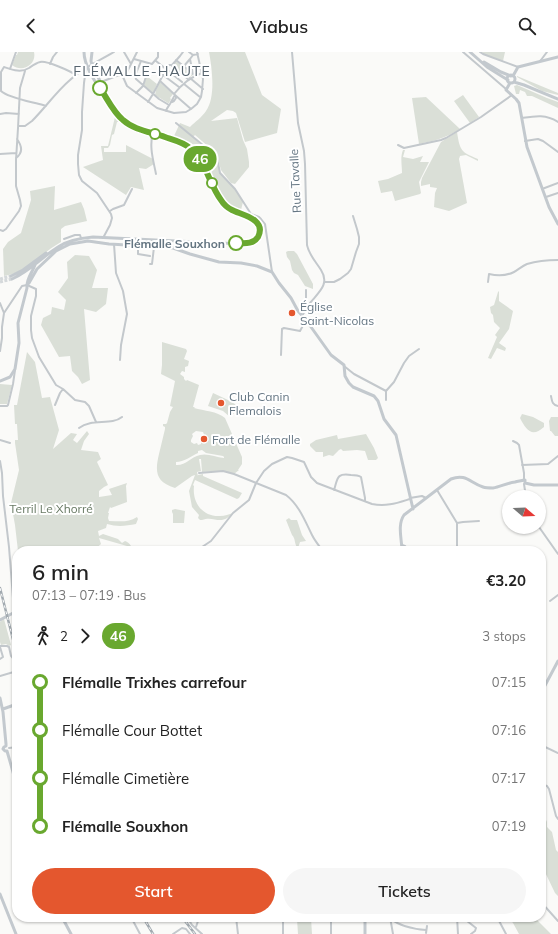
<!DOCTYPE html>
<html lang="en">
<head>
<meta charset="utf-8">
<style>
  body { margin:0; font-family:Mulish,sans-serif; background:#f6f6f6; color:#222; height:100vh; display:flex; flex-direction:column; font-size:15px; white-space:nowrap }
  * { box-sizing:border-box; margin:0 }
  p { font-size:13px; color:#767676 }
  .icon { flex:none; width:22px; height:22px; fill:none; stroke:currentColor; stroke-width:2; stroke-linecap:round; stroke-linejoin:round }
  .map { position:relative; flex:1; overflow:hidden }
  .drawer { position:absolute; left:12px; top:494px; width:534px; height:376px; display:flex; flex-direction:column; background:#fff; border-radius:16px; box-shadow:0 1px 3px #0004 }
  .drawer>* { flex:none }
  .badge { padding:0 8px; border-radius:13px; font-size:14px; line-height:26px }
  .needle { width:26px; rotate:109deg }
  .controls { position:absolute; left:502px; top:438px; display:grid; gap:8px }
  .controls a { display:grid; place-items:center; width:44px; height:44px; border-radius:50%; background:#fff; box-shadow:0 1px 3px #0004; font-size:20px }
  .map>.badge { position:absolute; translate:-50% -50%; box-shadow:0 0 0 2px #fff }
  .legs { display:flex; align-items:center; gap:6px; height:44px; padding:0 20px; font-size:13px }
  .legs p { margin-inline-start:auto }
  .summary { display:flex; align-items:center; justify-content:space-between; height:68px; padding:0 20px }
  h1 { font-size:22px; font-weight:600; line-height:30px }
  .button { display:flex; gap:8px; margin-top:auto; padding:8px 20px }
  .button a { flex:1; height:46px; border-radius:24px; background:#e4572e; color:#fff; font-size:16px; font-weight:600; line-height:46px; text-align:center }
  .button a+a { background:#f6f6f6; color:#222 }
  ul { padding:0 20px; list-style:none }
  li { display:flex; align-items:center; gap:14px; height:48px; font-size:15px }
  li i { display:grid; place-items:center; width:6px; height:100%; margin:0 5px; background:currentColor }
  li i::after { content:''; width:10px; height:10px; margin:-5px; border:3px solid; border-radius:50%; background:#fff }
  li p { margin-inline-start:auto }
  li:first-child i { background:linear-gradient(#0000 50%,currentColor 0) }
  li:last-child i { background:linear-gradient(currentColor 50%,#0000 0) }
  header { display:flex; justify-content:space-between; align-items:center; height:52px; padding:0 20px; background:#fff; font-size:18px; font-weight:600 }
  .map>svg:first-child { display:block }
  .green { fill:#dadfd7; fill-rule:evenodd }
  .lines { fill:none; stroke-linecap:round; stroke-linejoin:round }
  .secondary-tunnel { stroke:#d5d9db; stroke-width:3; stroke-dasharray:3 1.5; stroke-linecap:butt }
  .street { stroke:#c3c8cc; stroke-width:2 }
  .secondary { stroke:#c3c9ce; stroke-width:3 }
  .rail-casing { stroke:#a2aab0; stroke-width:2.5 }
  .rail { stroke:#fff; stroke-width:1; stroke-dasharray:3; stroke-linecap:butt }
  .line-1-casing { stroke:#fff; stroke-width:9 }
  .line-1 { stroke:#69a82f; stroke-width:6 }
  .stop-1-dot { fill:#fff; stroke:#69a82f; stroke-width:2 }
  .poi-dot { fill:#e4572e; stroke:#fff; stroke-width:1.5 }
  .labels { text-anchor:middle; dominant-baseline:central; stroke-width:4; stroke-linejoin:round; paint-order:stroke }
  .street-label { font-size:12px; fill:#657683; stroke:#fff }
  .stop-label { font-size:12px; font-weight:bold; fill:#657683; stroke:#fff; text-anchor:end }
  .poi-label { font-size:12px; fill:#657683; stroke:#fff; text-anchor:start }
  .park-label { font-size:12px; fill:#687a64; stroke:#fff }
  .quarter-label { font-size:14px; letter-spacing:1px; fill:#57646e; stroke:#fff }
</style>
</head>
<body>
<header><svg class="icon" aria-label="back" viewBox="0 0 24 24"><path d="M15 5l-7 7 7 7"/></svg>Viabus<svg class="icon" aria-label="search" viewBox="0 0 24 24"><circle cx="10" cy="10" r="6"/><path d="M15 15l6 6"/></svg></header>
<div class="map">
<svg width="558" height="882" viewBox="0 0 558 882">
  <rect width="100%" height="100%" fill="#fafaf8"/>
  <!-- green -->
  <path class="green" d="M18 0H34C37 13 22 21 12 13L16 3H17Z
    M209 0H245L262 43 281 57 277 81 245 90 236 61 233 59 227 58 211 69 237 66 243 88 247 97 249 110V115L235 132 231 131 221 118 217 104 218 103 195 83 193 85 201 93 212 101 215 104 220 121 235 137 243 150 241 158 228 152 220 141 209 116 201 102 191 91 174 84 180 71 190 75C195 70 202 65 206 59 216 45 212 16 209 0Z
    M482 0H505L503 9 483 2Z
    M176 9 193 22V23L189 26H187L173 13Z
    M148 19 149 20 148 23V25L157 32 153 41 144 33Z
    M517 24 558 41V43L542 39 517 25Z
    M159 31H161L173 42 170 46 171 47 169 51H168L155 43 156 38Z
    M517 33 547 46 558 50V56L532 44H527L525 40 520 38 519 42H516L514 34Z
    M463 43 479 65 470 71 454 49Z
    M426 45 460 77C444 87 436 88 419 92L412 46Z
    M111 57C115 60 118 65 122 69 129 75 139 78 148 80L151 82C138 83 129 78 119 70H117L114 82 112 83 110 93 108 96H104V100H126V93L153 107 154 112 146 117 139 116 144 138 131 135 126 143 83 115 103 108 101 94H108L115 65Z
    M457 80C460 99 461 100 478 107V109L466 103 460 104 459 107 467 151 449 159 434 155 435 141 437 136 430 135V132L421 134V130L422 126 441 90Z
    M403 98H405L403 105 413 107 423 104 420 110H429L419 130 421 141 420 142 395 149 392 139 381 141 378 129 388 127 402 121C402 113 400 105 403 98Z
    M55 134 54 158 81 150 84 157 87 169 65 174 61 177V190C41 201 27 221 4 224L3 197 8 190 21 181 31 148 30 139Z
    M288 199H294L297 202 313 232V237L305 234 298 223 294 221 292 218 290 209 287 205 286 200Z
    M75 203 89 204 97 218 92 236H108L106 252 96 260 84 257 90 328 82 332 78 325 72 319 70 304 59 305 41 273 43 266 51 262 52 255 64 258 66 248 58 240 68 226 67 210Z
    M499 239V249L513 259 509 277 499 291 506 296 505 299 497 296 491 307 488 306 497 285 495 283 500 276 494 270 493 263 491 261 490 255 494 253 498 240Z
    M162 290 186 297 187 299 184 307 189 309 188 314 185 315V320L182 319 180 322 184 325V327L186 329 187 328 199 333 193 355H195L194 356C204 359 217 359 225 366L242 405V412L238 418H239L234 422 223 419 202 420 201 407H199L201 419 197 420 198 424V423L203 422V424L242 441 239 446 237 447 195 428 193 433 194 434C192 451 203 465 220 464 225 464 229 462 233 461 220 475 215 463 202 468H200L198 466 199 463 192 455 189 439 195 423 192 424 175 436C155 430 155 419 159 402 161 394 163 385 165 377V375L163 374V372H166L167 371 170 360 173 355 170 354 175 329 161 322 162 313ZM196 379 203 380C204 383 206 385 206 388L205 390 201 391V392L198 393 197 391 194 392 191 390V388L193 384 192 382ZM202 398 206 401 223 404 224 405V406C216 405 207 401 200 403 191 405 185 414 176 413V410C184 410 191 404 198 401V399Z
    M27 300 35 310 42 346 50 345 59 378 53 397 71 381 77 382 73 388 77 391 87 379 89 382 84 389 81 398 98 400 101 407 98 409 97 410 108 433 104 435 99 439V445L112 443 109 437 127 431 126 434 127 450 111 456 110 455 108 461H109L108 466 109 469C119 469 128 471 137 465L138 467 136 472C126 474 117 475 107 472L106 476 98 479 99 484 103 482 118 487 122 491 125 489C130 491 132 494 132 499H127V494L99 486 101 492 93 499H18L15 473 11 451 19 418 15 391V388H18L17 372H15L14 353H17Z
    M0 332 12 333 7 352H0Z
    M213 341 228 348 240 355 230 365 223 359 208 354Z
    M522 362 533 365 544 371V375C532 386 526 378 520 366Z
    M551 365H558V384H555L551 379H550L549 369Z
    M366 382 374 396 378 406 376 408H368L365 399 357 398 343 399 341 397 339 398 333 404 329 403 323 405V400H316L310 394V392L316 388 337 383 338 387Z
    M175 457 185 459 184 471H173V462L172 460V458Z
    M289 466 291 468H297L302 483 306 489 300 490 298 496C294 493 296 487 292 483L286 468Z
    M17 504V554L12 513Z
    M4 567 11 593 9 594 6 592 1 593 0 590V570Z
    M541 756 547 770V775L552 780 556 798 558 800V844L555 841 544 818 541 819Z
    M508 865H534L551 882H519L513 871Z
    M311 866 312 882H298L297 867Z"/>
  <g class="lines">
    <!-- secondary-tunnel -->
    <path class="secondary-tunnel" d="M0 227 11 224
      M0 230 12 227"/>
    <!-- street -->
    <path class="street" d="M124 0 131 12
      M183 0 180 4 172 13V14L188 27
      M189 0 193 3
      M292 0 298 71 304 99 305 112 307 193C309 203 316 210 321 218 330 232 319 240 310 251 307 255 305 259 302 264
      M463 0 506 37
      M480 0 483 2 518 15
      M134 7 152 12 158 5V0
      M176 8 192 21
      M141 9 135 24 136 27 159 47 169 53
      M156 9 182 30
      M540 9 541 8 547 0
      M50 12 53 5 57 0
      M184 14 190 7
      M86 16 84 31 82 60V78L78 103V112L79 123 82 129 97 141 111 162 112 166 110 173 103 186
      M10 17 16 0
      M193 22 190 7 193 3 198 2
      M163 23V21L166 16 169 13H172
      M123 25 125 24 137 0
      M190 26 203 37
      M160 29 174 42
      M101 30 119 23 122 24 123 25 127 34 157 56 174 61 186 60 191 57 197 52 201 45 202 39 203 27 197 0
      M184 32 200 45
      M136 41 143 34 150 12
      M175 43 191 57
      M148 50 153 42 163 23 179 35
      M172 50 174 49 176 46V44
      M46 54 43 53C33 50 8 46 1 39V20L4 15C13 18 21 21 29 16 32 14 36 11 40 10 46 8 70 19 76 23
      M166 59C167 55 170 53 171 50 173 47 173 46 175 43L174 42C182 32 190 25 202 21
      M0 62 6 61 19 62
      M522 66C535 64 546 62 558 70
      M176 71 215 103 217 106 220 121 235 137 251 162 259 165 261 167 265 172 272 220
      M18 74H25L32 69C45 56 56 40 70 28 82 16 99 9 114 0
      M153 79C149 95 153 107 156 122
      M525 89 538 87 543 89 558 100
      M398 93 404 96 441 88 446 86 481 65 512 43
      M0 102 16 101
      M16 106C23 101 22 94 17 87
      M204 114 217 106
      M542 137 558 131
      M546 145 558 141
      M110 159 113 157 124 153 132 137
      M0 178 3 179 6 177 19 159 21 154 20 148 16 134V108L18 76 20 36 25 19
      M64 187 75 183H80L81 186
      M114 192 116 221 123 239 127 262 121 293 120 308
      M138 193V202L150 204
      M150 212H152L154 195
      M325 230H334L340 227 348 221 351 217 356 200 359 192V185L357 177 353 164
      M488 230 489 222C497 224 506 224 514 220 518 218 522 214 527 212 537 209 547 208 558 208
      M306 238V252L307 255
      M0 251 4 261 2 275V286L0 299
      M4 261 22 234 27 233 36 237V244L31 264V278L32 286 39 305 56 333 63 337 75 348 85 350 89 354 96 370
      M281 303 282 277 284 276 300 279 306 268
      M344 314 354 322 386 339 394 330 404 311 409 304 419 297
      M386 339V348
      M551 344C552 349 552 353 558 354
      M55 353 60 341 63 337
      M0 354H7L8 353 13 332 15 318
      M79 376C92 366 111 374 122 365
      M0 388 10 391
      M513 389 517 391 519 393 524 421V428
      M0 409 2 421 3 444 9 495 13 546 16 557 15 560 17 561
      M522 413 548 412 558 404
      M199 421 223 419 234 422 286 443C299 453 305 469 312 483 315 489 319 494 323 499
      M524 432 526 445
      M334 438C338 426 336 421 351 423 355 423 358 423 361 425L365 446V449
      M437 438 457 471V499
      M410 446 422 444 426 446
      M457 471 463 470 479 469
      M539 475 558 502
      M402 493 405 494 410 499
      M196 499 211 489 233 461 249 448 256 431 264 419 272 412 287 405 292 406 304 410 311 425 317 431 372 452C386 455 397 451 410 447
      M550 549 558 543
      M0 594H7L9 595 11 604 15 609 17 616
      M0 607 3 605 0 595
      M0 624 17 619
      M541 693 558 701
      M9 696 17 695
      M541 732 547 734 549 737 556 764 558 767
      M541 850 558 869
      M131 865 140 882
      M187 865 192 873 202 882
      M236 865 238 882
      M331 865V882
      M390 865 393 882
      M457 865 458 882
      M462 865 476 876 475 879 471 882
      M497 865 506 882
      M391 867C401 875 413 877 426 878
      M469 870 473 865
      M196 875 198 869 204 865
      M426 881 427 874
      M173 882 182 876 186 877 190 882
      M283 882V865"/>
    <!-- secondary -->
    <path class="secondary" d="M84 0C84 16 99 35 107 48
      M470 0 487 15 503 25 508 28
      M484 10 501 20 511 24
      M507 27a4 4 0 1 1 8 0a4 4 0 1 1-8 0Z
      M513 24 518 15 558 5
      M514 30 524 33 558 47
      M510 31 506 38 516 47 519 51 527 95 549 155 558 172
      M11 224 23 218 46 201
      M12 227C30 219 42 205 58 195 68 188 81 186 93 185L218 191 249 192 254 190 258 187 260 184 261 178V174L256 166 233 157 223 149 202 107 192 95 179 88 131 72 119 63 114 57 92 13 91 9 92 0
      M27 233 29 231 37 217 56 199 70 192 88 189 109 192 127 193 173 196 190 202 219 210 241 211 257 214 272 220 279 231 291 246 298 259 306 268 331 303 344 313 345 324 349 331 353 335 374 344 378 349 384 367 396 383 413 457
      M0 329 10 325 15 317 19 291 18 271 27 236C26 227 32 221 35 213
      M402 499C402 488 397 473 404 463L451 427C466 421 470 431 483 435 486 436 490 436 493 436 500 435 507 431 515 430 518 429 521 429 524 428H525V431L534 433H558
      M0 568 15 560
      M541 641 558 609
      M0 646 3 660 6 692V694L4 695 3 697 5 699H7L17 734
      M3 657 17 652
      M0 842 16 882
      M62 865 71 882
      M365 865V882"/>
    <defs>
      <path id="rail" d="M0 536 17 603
        M143 865 153 882
        M182 865 195 882"/>
    </defs>
    <!-- rail casing -->
    <use href="#rail" class="rail-casing"/>
    <!-- rail -->
    <use href="#rail" class="rail"/>
  </g>
  <g class="lines">
    <defs>
      <path id="line-1" d="M100 36C107 46 113 60 123 68 134 78 151 80 165 85 174 88 183 90 190 96 206 109 209 132 221 148 224 153 228 156 232 158 242 163 267 167 258 185 253 193 243 191 236 191"/>
    </defs>
    <!-- line-1 casing -->
    <use href="#line-1" class="line-1-casing"/>
    <!-- line-1 -->
    <use href="#line-1" class="line-1"/>
  </g>
  <!-- markers -->
  <g class="stop-1-dot">
    <circle cx="100" cy="36" r="7"/>
    <circle cx="155" cy="82" r="5"/>
    <circle cx="212" cy="131" r="5"/>
    <circle cx="236" cy="191" r="7"/>
  </g>
  <g class="poi-dot">
    <circle cx="292" cy="261" r="4"/>
    <circle cx="221" cy="351" r="4"/>
    <circle cx="204" cy="387" r="4"/>
  </g>
  <g class="labels">
    <!-- street labels -->
    <g class="street-label">
      <text transform="translate(295 129) rotate(-93)">Rue Tavalle</text>
    </g>
    <!-- stop labels -->
    <g class="stop-label">
      <text x="225" y="191">Flémalle Souxhon</text>
    </g>
    <!-- poi labels -->
    <g class="poi-label">
      <text x="300" y="254">Église<tspan x="300" dy="14">Saint-Nicolas</tspan></text>
      <text x="229" y="344">Club Canin<tspan x="229" dy="14">Flemalois</tspan></text>
      <text x="212" y="387">Fort de Flémalle</text>
    </g>
    <!-- park labels -->
    <g class="park-label">
      <text x="51" y="456">Terril Le Xhorré</text>
    </g>
    <!-- quarter labels -->
    <g class="quarter-label">
      <text x="142" y="19">FLÉMALLE-HAUTE</text>
    </g>
  </g>
</svg>
<div class="controls">
<a><svg class="needle" viewBox="-14 -14 28 28"><path d="M0-13l5 13h-10z" fill="#e53935"/><path d="M0 13l5-13h-10z" fill="#767676"/></svg></a>
</div>
<b class="badge" style="left:200px;top:107px;background:#69a82f;color:#fff">46</b>
<section class="drawer">
<div class="summary"><div><h1>6 min</h1><p>07:13 – 07:19 · Bus</p></div><b>€3.20</b></div>
<div class="legs"><svg class="icon" aria-label="walk" viewBox="0 0 24 24"><circle cx="13" cy="4" r="2"/><path d="M13 8l-2 6 4 7M11 14l-3 7M7 12l3-4h3l4 4"/></svg>2<svg class="icon" aria-label="forward" viewBox="0 0 24 24"><path d="M9 5l7 7-7 7"/></svg><b class="badge" style="background:#69a82f;color:#fff">46</b><p>3 stops</p></div>
<ul>
<li><i style="color:#69a82f"></i><b>Flémalle Trixhes carrefour</b><p>07:15</p></li>
<li><i style="color:#69a82f"></i><span>Flémalle Cour Bottet</span><p>07:16</p></li>
<li><i style="color:#69a82f"></i><span>Flémalle Cimetière</span><p>07:17</p></li>
<li><i style="color:#69a82f"></i><b>Flémalle Souxhon</b><p>07:19</p></li>
</ul>
<div class="button"><a>Start</a><a>Tickets</a></div>
</section>
</div>
</body>
</html>
